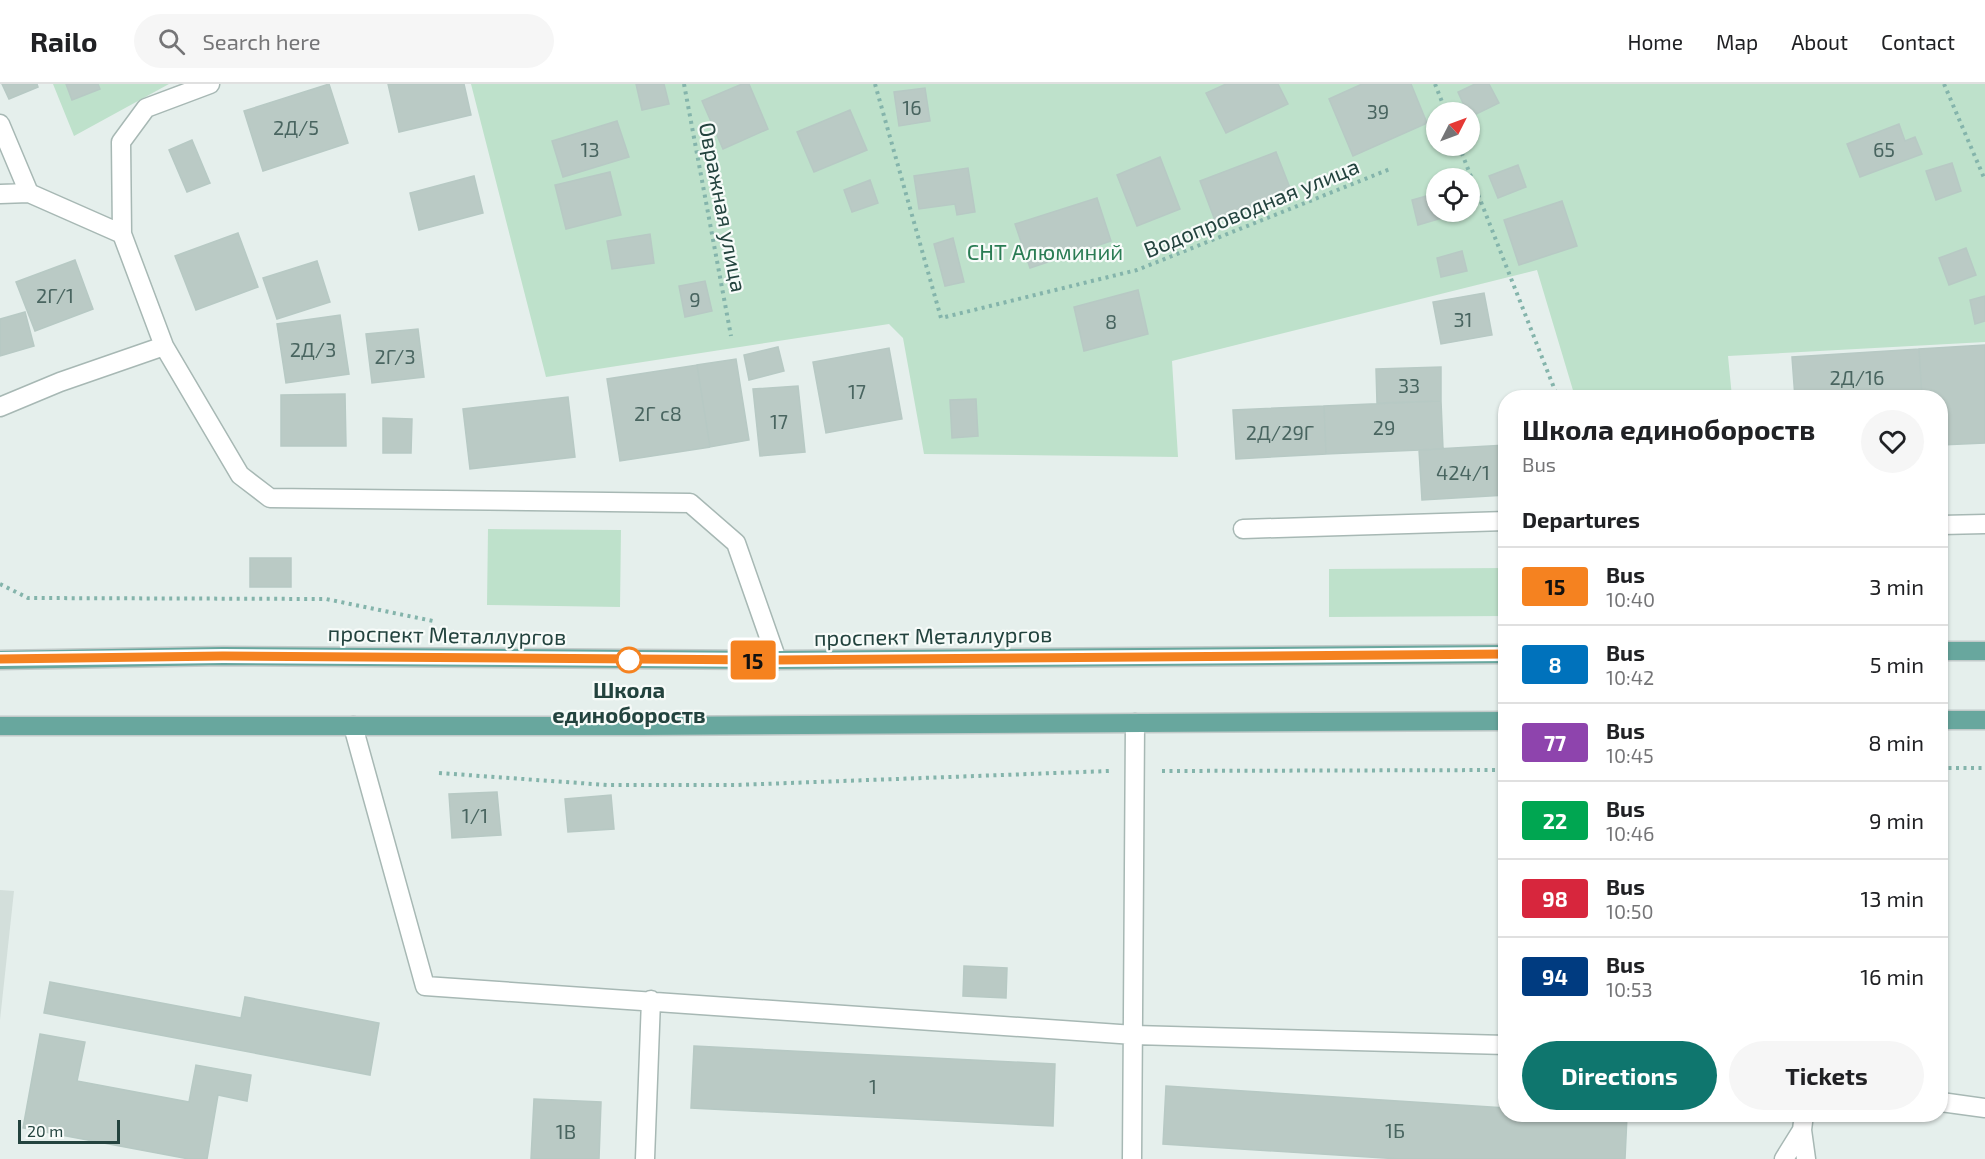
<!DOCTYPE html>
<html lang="en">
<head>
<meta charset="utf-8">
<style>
  body { margin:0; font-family:"Exo 2",sans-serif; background:#f6f6f6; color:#202124; height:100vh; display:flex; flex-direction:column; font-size:22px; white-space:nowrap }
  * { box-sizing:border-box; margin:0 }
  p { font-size:20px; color:#757577 }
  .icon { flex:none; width:33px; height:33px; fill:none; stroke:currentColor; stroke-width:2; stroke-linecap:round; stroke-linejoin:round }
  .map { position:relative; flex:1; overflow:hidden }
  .drawer { position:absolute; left:1498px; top:306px; width:450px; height:732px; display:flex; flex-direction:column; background:#fff; border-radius:24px; box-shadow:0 2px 4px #0004 }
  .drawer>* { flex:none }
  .badge { padding:0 12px; border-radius:4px; font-size:21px; line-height:39px }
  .needle { width:39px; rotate:48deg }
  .tools { position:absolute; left:1426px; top:18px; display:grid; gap:12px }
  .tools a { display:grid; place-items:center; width:54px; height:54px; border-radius:50%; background:#fff; box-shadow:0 2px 4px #0004; font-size:30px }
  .scale { position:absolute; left:18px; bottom:15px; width:102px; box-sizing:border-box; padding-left:6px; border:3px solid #23433e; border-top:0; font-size:16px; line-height:21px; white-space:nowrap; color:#23433e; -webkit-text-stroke:4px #f7fbf9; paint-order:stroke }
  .map>.badge { position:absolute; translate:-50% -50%; box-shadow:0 0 0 3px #fff }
  h2 { padding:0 24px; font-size:22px; line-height:54px }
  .round { display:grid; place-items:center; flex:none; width:63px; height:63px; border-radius:32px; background:#f6f6f6 }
  .overview { display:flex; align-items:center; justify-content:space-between; height:102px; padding:0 24px }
  h1 { font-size:28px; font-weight:700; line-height:45px }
  .action { display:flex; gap:12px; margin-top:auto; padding:12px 24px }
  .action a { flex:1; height:69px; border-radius:36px; background:#0f766e; color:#fff; font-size:24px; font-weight:700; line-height:69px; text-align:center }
  .action a+a { background:#f6f6f6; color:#202124 }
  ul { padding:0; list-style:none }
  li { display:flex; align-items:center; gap:18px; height:78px; padding:0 24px; border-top:2px solid #e0e0e0 }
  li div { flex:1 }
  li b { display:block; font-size:22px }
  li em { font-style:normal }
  li .badge { min-width:66px; font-weight:700; text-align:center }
  header { display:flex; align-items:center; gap:36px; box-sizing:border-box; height:84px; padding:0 30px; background:#fff; border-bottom:2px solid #e0e0e0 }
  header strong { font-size:28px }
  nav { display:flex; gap:33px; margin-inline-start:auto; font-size:21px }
  .search { width:420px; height:54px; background:#f6f6f6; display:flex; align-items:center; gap:15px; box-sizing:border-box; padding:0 21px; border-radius:33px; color:#757577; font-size:22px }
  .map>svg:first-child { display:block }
  .built { fill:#d3dfdb }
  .green { fill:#bee1cb; fill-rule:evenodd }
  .building { fill:#bacac5; stroke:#b7c9c4; stroke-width:1.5 }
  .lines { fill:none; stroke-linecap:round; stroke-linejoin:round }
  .minor-casing { stroke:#a7b8b4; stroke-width:21 }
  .major-casing { stroke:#c1cac9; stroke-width:21 }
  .path { stroke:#84b4ab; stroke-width:4; stroke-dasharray:3 4.5; stroke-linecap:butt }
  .minor { stroke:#fff; stroke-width:18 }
  .major { stroke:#68a79e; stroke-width:18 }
  .line-casing { stroke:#fff; stroke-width:14 }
  .line { stroke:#f58220; stroke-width:9 }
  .stop-dot { fill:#fff; stroke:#f58220; stroke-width:3 }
  .labels { text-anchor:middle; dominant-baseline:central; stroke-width:4.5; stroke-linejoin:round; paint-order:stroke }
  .number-label { font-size:20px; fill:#496560 }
  .street-label { font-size:22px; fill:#23433e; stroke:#f7fbf9 }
  .park-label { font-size:22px; fill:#2a7c54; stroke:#f7fbf9 }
  .stop-label { font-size:22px; font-weight:bold; fill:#23433e; stroke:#f7fbf9 }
</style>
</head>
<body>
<header>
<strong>Railo</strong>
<div class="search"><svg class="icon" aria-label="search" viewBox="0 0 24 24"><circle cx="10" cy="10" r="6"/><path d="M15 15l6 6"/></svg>Search here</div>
<nav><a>Home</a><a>Map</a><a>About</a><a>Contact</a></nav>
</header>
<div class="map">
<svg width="1985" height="1075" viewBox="0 0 1985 1075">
  <rect width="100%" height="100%" fill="#e5efec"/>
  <!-- built -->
  <path class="built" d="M0 806 14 807 0 936Z"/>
  <!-- green -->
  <path class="green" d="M53 0H169L74 52Z
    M471 0H1985V258L1728 272 1732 313H1575L1537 186 1172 277 1178 373 924 370 903 254 889 240 546 293ZM1437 28H1470V62H1437ZM1437 94H1470V128H1437Z
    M488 445 621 446 620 523 487 521Z
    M1506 484V532L1329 533V485Z"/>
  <!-- building -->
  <path class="building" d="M2 0H37L38 3 9 15Z
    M66 0H98L100 5 72 16Z
    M329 0 348 59 263 87 244 27Z
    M388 0H464L471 31 399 48Z
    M636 0H664L669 20 642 26Z
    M742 0H749L768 45 723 65 702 17Z
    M1226 0H1278L1288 20 1226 49 1206 9Z
    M1362 0H1411L1427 39 1353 72 1329 15Z
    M1475 0H1489L1499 19 1470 33V28H1467L1458 8Z
    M925 4 930 37 899 42 894 8Z
    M850 26 867 66 814 88 797 48Z
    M617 37 629 73 563 93 552 57Z
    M1899 40 1905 57 1915 53 1922 70 1860 93 1847 60Z
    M192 56 210 99 187 108 169 66Z
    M1276 68 1292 109 1216 139 1200 97Z
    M1160 73 1180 125 1137 142 1117 91Z
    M1952 79 1961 107 1936 116 1926 87Z
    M1518 81 1526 103 1498 114 1489 92Z
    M968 84 975 128 957 131 955 120 919 125 914 92Z
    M610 88 621 131 566 145 555 101Z
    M474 92 483 129 419 146 410 109Z
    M870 96 878 119 852 128 844 106Z
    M1437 109V128H1451L1452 131 1418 141 1412 116Z
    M1097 114 1111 157 1030 184 1015 140Z
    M1562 117 1577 162 1519 181 1504 136Z
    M238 149 258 203 196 226 175 172Z
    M650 150 654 179 612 185 607 157Z
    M953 154 964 198 945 202 934 160Z
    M1966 164 1976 191 1949 201 1939 174Z
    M1462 167 1467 187 1441 193 1437 174Z
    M75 176 93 225 35 247 16 198Z
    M317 177 330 218 277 235 263 194Z
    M705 197 712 227 685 233 679 202Z
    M1138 206 1148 250 1084 267 1074 223Z
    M1484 209 1492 251 1441 260 1433 218Z
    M1985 212V237L1975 240 1970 216Z
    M25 228 34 262 0 272V235Z
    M340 231 349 290 286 299 277 240Z
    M418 245 424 293 372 299 366 250Z
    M1985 261V359L1941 361V314H1922L1919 265Z
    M778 263 784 287 749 296 744 271Z
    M889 264 902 335 826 349 813 278Z
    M1919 265 1922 314H1795L1792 273Z
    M736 275 749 356 710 363 697 281Z
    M697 281 710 363 620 377 607 295Z
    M1441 283V317L1377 319 1376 285Z
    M798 302 805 368 760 372 753 305Z
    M345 310 346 362H281V311Z
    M568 313 575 373 470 385 463 325Z
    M976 315 978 352 952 354 950 316Z
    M1441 317 1443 365 1326 370 1324 322Z
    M1324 322 1326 370 1236 375 1233 326Z
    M383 334 412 335 411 369H383Z
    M1506 361V411L1422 416 1419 366Z
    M250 474H291V503H250Z
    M497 708 501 751 452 754 449 710Z
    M611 711 614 745 568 748 565 715Z
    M964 882 1007 884 1006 914 963 912Z
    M50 898 241 934 245 913 379 939 370 991 44 929Z
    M40 950 85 958 77 997 189 1018 196 981 251 991 247 1017 218 1011 207 1075H189L23 1044Z
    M694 962 1055 980 1053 1042 691 1024Z
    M1166 1002 1506 1024V1030L1627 1032 1625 1075H1400L1163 1060Z
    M534 1015 601 1018 599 1075H531Z"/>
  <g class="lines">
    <defs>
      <path id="minor" d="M210 0 146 24 121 58 122 150 164 262 240 391 270 414 690 419 736 459 777 576
        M0 40 29 109 122 150
        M0 110 29 109
        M0 323 60 298 164 262
        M1941 441 1985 440
        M1243 445 1506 437
        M353 642 425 902 1134 951 1506 961
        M1941 1018 1985 1024
        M1804 1030 1802 1046 1806 1075
        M645 1075 651 916
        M1132 1075 1135 639
        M1784 1075 1802 1046"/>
      <path id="major" d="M1941 567H1985
        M0 576 223 572 777 576 1506 570
        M1941 636H1985
        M0 642H639L1506 637"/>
    </defs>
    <!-- minor casing -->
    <use href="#minor" class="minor-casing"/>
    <!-- major casing -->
    <use href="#major" class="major-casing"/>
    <!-- path -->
    <path class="path" d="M684 0 731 252
      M875 0 941 234 1137 186 1390 85
      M1435 0 1446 28
      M1944 0 1985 96
      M1459 62 1558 314
      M0 500 28 514 326 515 433 537
      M1941 684H1985
      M1162 687 1506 686
      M439 689 607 701H736L1109 687"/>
    <!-- minor -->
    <use href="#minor" class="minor"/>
    <!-- major -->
    <use href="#major" class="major"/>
  </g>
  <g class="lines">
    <defs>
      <path id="line" d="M0 575 223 572 777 576 1506 570"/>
    </defs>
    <!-- line casing -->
    <use href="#line" class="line-casing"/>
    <!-- line -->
    <use href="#line" class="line"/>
  </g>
  <!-- markers -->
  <circle class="stop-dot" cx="629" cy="576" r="12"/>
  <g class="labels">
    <!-- number labels -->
    <g class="number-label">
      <text x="912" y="23">16</text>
      <text x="1378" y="27">39</text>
      <text x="296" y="43">2Д/5</text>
      <text x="590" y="65">13</text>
      <text x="1884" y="65">65</text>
      <text x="55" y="211">2Г/1</text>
      <text x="695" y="215">9</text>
      <text x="1463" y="235">31</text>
      <text x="1111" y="237">8</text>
      <text x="313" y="265">2Д/3</text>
      <text x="395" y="272">2Г/3</text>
      <text x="1857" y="293">2Д/16</text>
      <text x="1409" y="301">33</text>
      <text x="857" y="307">17</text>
      <text x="658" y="329">2Г с8</text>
      <text x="779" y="337">17</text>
      <text x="1384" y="343">29</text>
      <text x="1280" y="348">2Д/29Г</text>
      <text x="1463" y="388">424/1</text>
      <text x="475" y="731">1/1</text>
      <text x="873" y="1002">1</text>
      <text x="1395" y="1046">1Б</text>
      <text x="566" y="1047">1В</text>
    </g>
    <!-- street labels -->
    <g class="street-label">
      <text transform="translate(724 123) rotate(79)">Овражная улица</text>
      <text transform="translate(1251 123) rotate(-22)">Водопроводная улица</text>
      <text transform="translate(447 550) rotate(1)">проспект Металлургов</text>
      <text transform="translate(933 551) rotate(-1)">проспект Металлургов</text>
    </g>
    <!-- park labels -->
    <g class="park-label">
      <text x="1045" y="167">СНТ Алюминий</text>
    </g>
    <!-- stop labels -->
    <g class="stop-label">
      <text x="629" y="605">Школа<tspan x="629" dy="25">единобороств</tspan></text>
    </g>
  </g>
</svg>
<div class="tools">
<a><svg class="needle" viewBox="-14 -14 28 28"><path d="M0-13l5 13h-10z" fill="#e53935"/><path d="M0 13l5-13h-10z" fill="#757577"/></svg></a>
<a><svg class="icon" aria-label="locate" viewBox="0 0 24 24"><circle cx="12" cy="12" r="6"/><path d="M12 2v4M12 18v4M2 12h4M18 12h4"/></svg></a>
</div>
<div class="scale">20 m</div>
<b class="badge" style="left:753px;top:576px;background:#f58220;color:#111">15</b>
<section class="drawer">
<div class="overview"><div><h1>Школа единобороств</h1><p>Bus</p></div><a class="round"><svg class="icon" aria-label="heart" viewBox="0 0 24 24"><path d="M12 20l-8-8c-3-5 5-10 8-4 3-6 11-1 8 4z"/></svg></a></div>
<h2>Departures</h2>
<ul>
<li><span class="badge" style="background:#f58220;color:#111">15</span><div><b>Bus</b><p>10:40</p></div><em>3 min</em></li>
<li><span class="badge" style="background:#0072bc;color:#fff">8</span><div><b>Bus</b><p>10:42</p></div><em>5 min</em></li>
<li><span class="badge" style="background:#8e44ad;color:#fff">77</span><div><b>Bus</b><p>10:45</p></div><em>8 min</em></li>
<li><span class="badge" style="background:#00a651;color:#fff">22</span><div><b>Bus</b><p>10:46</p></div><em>9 min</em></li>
<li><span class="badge" style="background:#d7263d;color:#fff">98</span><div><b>Bus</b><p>10:50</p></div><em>13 min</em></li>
<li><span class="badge" style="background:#003b80;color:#fff">94</span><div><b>Bus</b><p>10:53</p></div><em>16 min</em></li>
</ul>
<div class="action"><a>Directions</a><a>Tickets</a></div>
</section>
</div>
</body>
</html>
